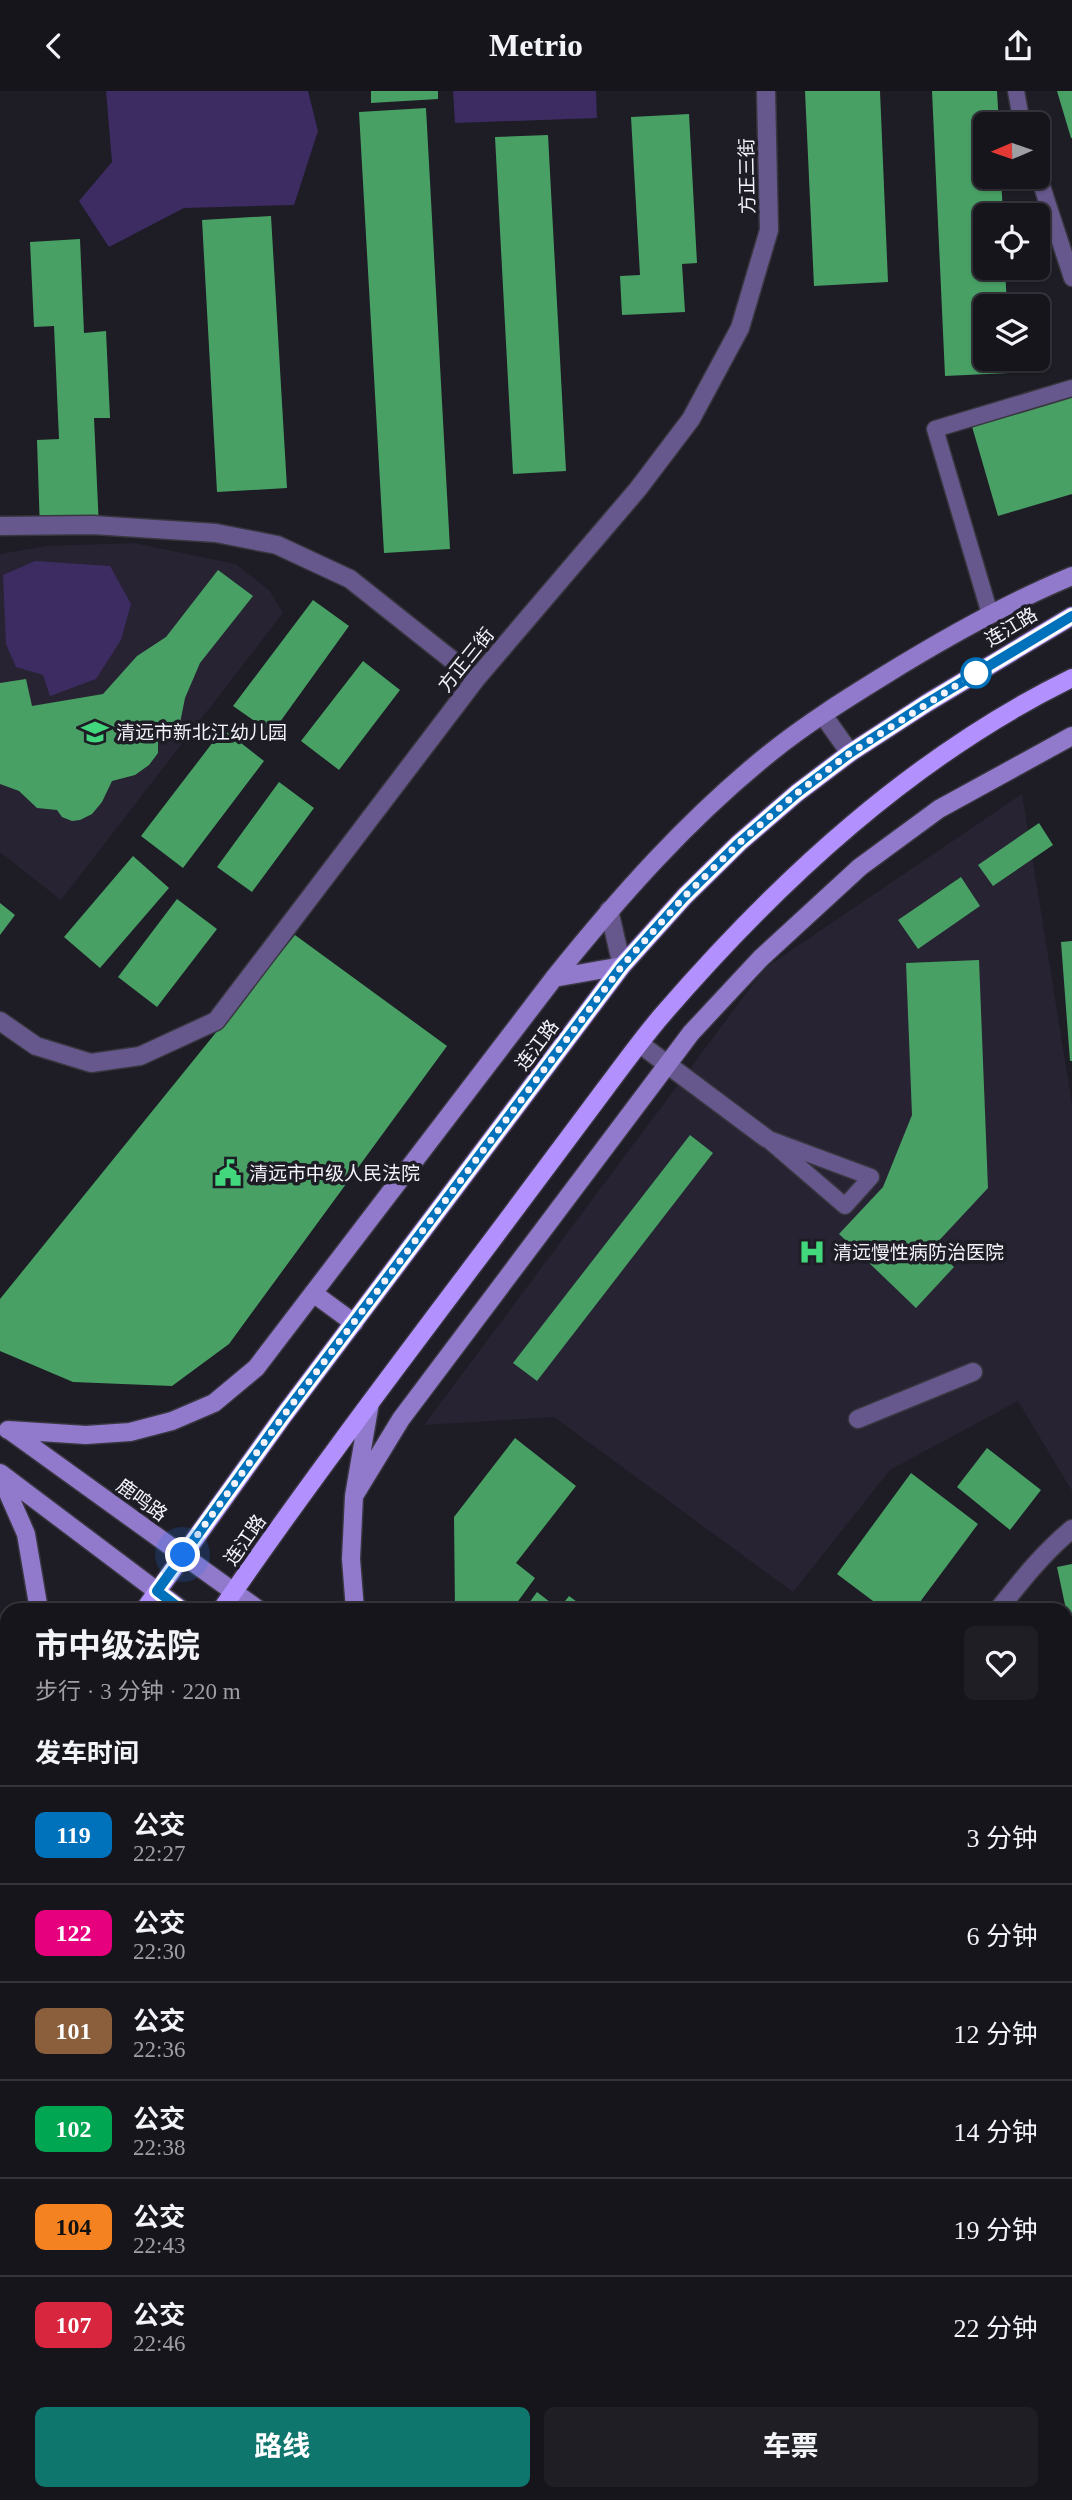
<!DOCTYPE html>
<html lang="zh">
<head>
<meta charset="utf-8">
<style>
  body { margin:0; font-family:"Times New Roman","Noto Sans SC",serif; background:#1f1e25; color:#f1f3f6; height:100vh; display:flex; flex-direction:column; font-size:26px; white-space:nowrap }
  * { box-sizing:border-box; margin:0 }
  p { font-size:23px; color:#9e9fa3 }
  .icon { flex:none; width:38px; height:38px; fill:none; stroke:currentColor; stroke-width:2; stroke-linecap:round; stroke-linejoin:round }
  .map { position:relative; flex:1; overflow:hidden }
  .details { position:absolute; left:0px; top:1512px; width:1073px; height:898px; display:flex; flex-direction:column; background:#16151c; border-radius:21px 21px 0 0; box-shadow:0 2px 5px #0004,0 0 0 2px #35343b }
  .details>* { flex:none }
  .badge { padding:0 14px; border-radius:10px; font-size:24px; line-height:46px }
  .needle { width:46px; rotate:268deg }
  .fabs { position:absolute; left:973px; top:21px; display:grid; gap:14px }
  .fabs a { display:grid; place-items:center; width:77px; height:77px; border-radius:10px; background:#16151c; box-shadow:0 2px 5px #0004,0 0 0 2px #35343b; font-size:35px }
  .you { position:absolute; width:35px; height:35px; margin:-18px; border:5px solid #fff; border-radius:50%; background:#1a73e8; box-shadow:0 0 0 10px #1a73e833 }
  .map>.badge { position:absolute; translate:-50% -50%; box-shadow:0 0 0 4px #fff }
  h2 { padding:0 35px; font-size:26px; line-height:63px }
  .round { display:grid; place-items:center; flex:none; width:74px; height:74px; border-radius:10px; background:#1f1e25 }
  .head { display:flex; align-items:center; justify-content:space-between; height:119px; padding:0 35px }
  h1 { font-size:33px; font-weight:700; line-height:52px }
  .primary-button { display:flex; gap:14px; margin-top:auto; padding:14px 35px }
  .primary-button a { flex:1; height:80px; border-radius:10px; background:#0f766e; color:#fff; font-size:28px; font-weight:700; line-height:80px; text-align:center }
  .primary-button a+a { background:#1f1e25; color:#f1f3f6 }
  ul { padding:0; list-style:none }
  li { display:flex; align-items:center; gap:21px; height:98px; padding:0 35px; border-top:2px solid #35343b }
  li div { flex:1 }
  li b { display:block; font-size:26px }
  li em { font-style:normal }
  li .badge { min-width:77px; font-weight:700; text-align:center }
  header { display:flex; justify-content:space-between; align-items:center; height:91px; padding:0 35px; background:#16151c; font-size:32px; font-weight:700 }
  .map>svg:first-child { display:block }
  .built { fill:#272332 }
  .green { fill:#3d2c62 }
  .building { fill:#48a065 }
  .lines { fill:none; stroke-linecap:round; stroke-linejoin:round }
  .lane-casing { stroke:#38363f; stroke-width:19 }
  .street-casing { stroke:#38363f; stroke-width:21 }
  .secondary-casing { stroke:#38363f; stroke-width:21 }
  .primary-casing { stroke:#38363f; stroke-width:21 }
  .lane { stroke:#66588c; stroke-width:16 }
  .street { stroke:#66588c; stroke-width:18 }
  .secondary { stroke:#9179cc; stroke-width:18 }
  .primary { stroke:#b291fe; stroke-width:18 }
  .line-casing { stroke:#fff; stroke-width:16 }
  .line { stroke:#0072bc; stroke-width:10 }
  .walk { stroke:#f4f3fa; stroke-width:7; stroke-dasharray:0 12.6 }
  .stop-dot { fill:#fff; stroke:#0072bc; stroke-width:3.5 }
  .labels { text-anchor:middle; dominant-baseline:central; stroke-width:7; stroke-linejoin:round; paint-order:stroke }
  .street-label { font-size:19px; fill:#f4f3fa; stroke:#1e1c25 }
  .poi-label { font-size:19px; fill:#f4f3fa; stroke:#1e1c25; text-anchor:start }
</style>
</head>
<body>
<header><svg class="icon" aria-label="back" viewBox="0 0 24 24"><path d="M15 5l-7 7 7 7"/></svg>Metrio<svg class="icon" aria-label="share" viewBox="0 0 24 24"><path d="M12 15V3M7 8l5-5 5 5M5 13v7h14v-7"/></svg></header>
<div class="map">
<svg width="1072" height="2409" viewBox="0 0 1072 2409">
  <rect width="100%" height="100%" fill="#1e1c25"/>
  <!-- built -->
  <path class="built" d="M134 452 236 473 270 500 283 522 61 809 0 761V463L46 455Z
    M1022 703 1072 1013V1400L1018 1310 890 1379 793 1501 554 1326 424 1334 765 877Z"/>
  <!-- green -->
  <path class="green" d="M106 0H308L318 40 294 114 184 117 109 156 79 110 112 71Z
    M453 0H596L597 27 455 32Z
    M35 470 110 475 131 513 121 549 96 588 50 605 43 584 16 576 6 553 3 484Z"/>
  <!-- building -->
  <path class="building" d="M371 0H438V8L371 12Z
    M805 0H880L888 191 814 195Z
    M932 0H997L999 33H985V86H1001L1003 124H985V177H1005L1007 215H985V268H1009V282L945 285Z
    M1057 0H1072V47H1071Z
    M426 17 450 458 384 462 359 21Z
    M689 23 697 172 682 173 685 221 622 224 620 185 640 184 631 26Z
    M548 44 566 380 513 383 495 46Z
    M271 125 287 397 217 401 202 129Z
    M80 148 84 242 106 240 110 327H94L99 437 40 439 37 349 59 348 54 235 34 236 30 151Z
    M1072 303V403L998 425 971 332Z
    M218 479 253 505 200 572 185 607 180 632 169 640H158V662L149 674 135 684 112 690 102 711 92 723 80 729 72 730 62 726 57 719 37 717 19 700 0 693V592L26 588 32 615 103 603 137 565 166 546Z
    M313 509 349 535 272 642 233 615Z
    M363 570 400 599 339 679 301 650Z
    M223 638 264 670 183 777 141 745Z
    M279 691 314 717 252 801 217 776Z
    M1039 732 1053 754 993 795 978 774Z
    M133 765 169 797 100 877 64 846Z
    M961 786 980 815 918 858 898 829Z
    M177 808 217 838 157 916 118 886Z
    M0 812 15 824 0 844Z
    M295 844 447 955 229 1253 172 1295 73 1291 0 1260V1208Z
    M1072 850V970H1070L1061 851Z
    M979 869 988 1097 933 1156 954 1176 916 1217 839 1143 883 1096 912 1024 906 872Z
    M690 1044 713 1062 537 1290 513 1272Z
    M515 1347 576 1395 516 1472 535 1487 516 1513 524 1519 537 1501 559 1518 569 1505 588 1519H455L454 1426Z
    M987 1357 1041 1399 1010 1439 957 1396Z
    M911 1382 978 1433 914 1519H885L837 1483Z
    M1072 1473V1601L1068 1602 1066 1591V1528H1068L1057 1476Z
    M1072 1863V2075L1066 2070V1909L1069 1905 1066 1903V1871Z"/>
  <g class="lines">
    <defs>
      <path id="lane" d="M1016 0 1022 33
        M1038 83 1072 187
        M990 523 935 338 1072 297
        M766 1047 871 1086 845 1115Z"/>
      <path id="street" d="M0 435 93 434 216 442 277 454 350 488 476 588
        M823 624 850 662
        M609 819 622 875
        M0 930 36 955 91 972 140 965 216 930 476 588 638 398 691 328 740 237 769 139 766 0
        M640 953 766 1047
        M858 1328 973 1281
        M998 1519C1021 1490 1043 1462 1072 1438
        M1069 2409 1072 2404"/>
      <path id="secondary" d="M554 887C619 806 689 727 770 662 806 633 846 608 885 584 945 547 1007 512 1072 485
        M313 1202 354 1232
        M8 1339 86 1344 130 1341 172 1330 214 1312 256 1277 554 887 622 875
        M9 1339 259 1519
        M0 1382 182 1519
        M1 1386 26 1443 39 1519
        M354 1405 401 1328 667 974 691 942 761 867 860 776 939 718 1072 645
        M355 1519 351 1468 354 1405 370 1312
        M0 1632 7 1622
        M0 1919 7 1909
        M1066 2121 1072 2125
        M1066 2175 1072 2180"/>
      <path id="primary" d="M144 1519 284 1324 622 875 685 805 739 752 797 702 850 662 927 612 1072 525
        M221 1519C307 1394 399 1273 490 1152 528 1101 567 1049 605 998 624 973 643 946 664 922 779 789 913 665 1072 587
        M0 1719 7 1709
        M0 1820 7 1811"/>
    </defs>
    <!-- lane casing -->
    <use href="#lane" class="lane-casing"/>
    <!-- street casing -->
    <use href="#street" class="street-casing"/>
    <!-- secondary casing -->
    <use href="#secondary" class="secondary-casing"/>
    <!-- primary casing -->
    <use href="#primary" class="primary-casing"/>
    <!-- lane -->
    <use href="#lane" class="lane"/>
    <!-- street -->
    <use href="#street" class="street"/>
    <!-- secondary -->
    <use href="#secondary" class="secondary"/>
    <!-- primary -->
    <use href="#primary" class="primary"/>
  </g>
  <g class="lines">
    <defs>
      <path id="line" d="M182 1519 157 1500 284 1324 622 875 685 805 739 752 797 702 850 662 927 612 1072 525"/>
    </defs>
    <!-- line casing -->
    <use href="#line" class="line-casing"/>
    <!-- line -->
    <use href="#line" class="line"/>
    <!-- walk -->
    <path class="walk" d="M183 1464 284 1324 622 875 685 805 739 752 797 702 850 662 976 582"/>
  </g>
  <!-- icons -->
  <defs>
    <symbol id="school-bare" viewBox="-9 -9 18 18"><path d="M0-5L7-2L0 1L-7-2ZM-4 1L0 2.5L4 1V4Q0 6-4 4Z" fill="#42d77c" stroke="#1e1c25" stroke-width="2.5" paint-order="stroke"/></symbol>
    <symbol id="civic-bare" viewBox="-9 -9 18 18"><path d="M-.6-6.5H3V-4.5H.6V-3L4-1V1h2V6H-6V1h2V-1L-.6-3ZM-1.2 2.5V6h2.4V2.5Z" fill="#42d77c" stroke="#1e1c25" stroke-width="2.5" paint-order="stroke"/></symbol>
    <symbol id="hospital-bare" viewBox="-9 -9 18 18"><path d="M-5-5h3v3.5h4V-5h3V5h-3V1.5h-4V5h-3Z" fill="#42d77c" stroke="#1e1c25" stroke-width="2.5" paint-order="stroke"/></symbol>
  </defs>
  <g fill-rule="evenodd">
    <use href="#school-bare" x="76" y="622" width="38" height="38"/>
    <use href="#civic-bare" x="209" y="1063" width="38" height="38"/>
    <use href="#hospital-bare" x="793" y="1142" width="38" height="38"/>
  </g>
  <!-- markers -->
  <circle class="stop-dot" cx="976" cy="582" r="14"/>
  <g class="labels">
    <!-- street labels -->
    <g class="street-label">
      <text transform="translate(747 85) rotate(-91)">方正三街</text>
      <text transform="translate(1011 536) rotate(-31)">连江路</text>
      <text transform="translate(466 569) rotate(-51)">方正三街</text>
      <text transform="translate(537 954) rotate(-53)">连江路</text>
      <text transform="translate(142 1409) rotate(36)">鹿鸣路</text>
      <text transform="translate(245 1449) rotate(-55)">连江路</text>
    </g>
    <!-- poi labels -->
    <g class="poi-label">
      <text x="116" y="641">清远市新北江幼儿园</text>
      <text x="249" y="1082">清远市中级人民法院</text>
      <text x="833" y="1161">清远慢性病防治医院</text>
    </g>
  </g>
</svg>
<div class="fabs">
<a><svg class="needle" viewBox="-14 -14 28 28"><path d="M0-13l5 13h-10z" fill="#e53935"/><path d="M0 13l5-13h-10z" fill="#9e9fa3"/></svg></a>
<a><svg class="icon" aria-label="locate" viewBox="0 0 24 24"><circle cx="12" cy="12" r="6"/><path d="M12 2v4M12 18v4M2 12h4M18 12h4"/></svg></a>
<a><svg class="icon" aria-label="layers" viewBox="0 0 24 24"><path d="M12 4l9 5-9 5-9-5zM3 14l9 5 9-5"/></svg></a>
</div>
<div class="you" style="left:183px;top:1464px"></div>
<section class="details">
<div class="head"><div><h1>市中级法院</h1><p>步行 · 3 分钟 · 220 m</p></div><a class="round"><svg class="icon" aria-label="heart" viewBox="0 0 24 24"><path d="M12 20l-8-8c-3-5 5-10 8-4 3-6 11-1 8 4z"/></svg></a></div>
<h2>发车时间</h2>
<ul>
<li><span class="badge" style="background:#0072bc;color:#fff">119</span><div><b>公交</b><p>22:27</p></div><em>3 分钟</em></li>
<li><span class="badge" style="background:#e6007e;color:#fff">122</span><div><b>公交</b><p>22:30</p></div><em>6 分钟</em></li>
<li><span class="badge" style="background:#8b5e3c;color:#fff">101</span><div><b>公交</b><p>22:36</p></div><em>12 分钟</em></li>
<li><span class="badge" style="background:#00a651;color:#fff">102</span><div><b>公交</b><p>22:38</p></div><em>14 分钟</em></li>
<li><span class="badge" style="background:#f58220;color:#111">104</span><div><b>公交</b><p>22:43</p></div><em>19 分钟</em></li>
<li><span class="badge" style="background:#d7263d;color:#fff">107</span><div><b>公交</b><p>22:46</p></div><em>22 分钟</em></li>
</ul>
<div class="primary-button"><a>路线</a><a>车票</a></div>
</section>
</div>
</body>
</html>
